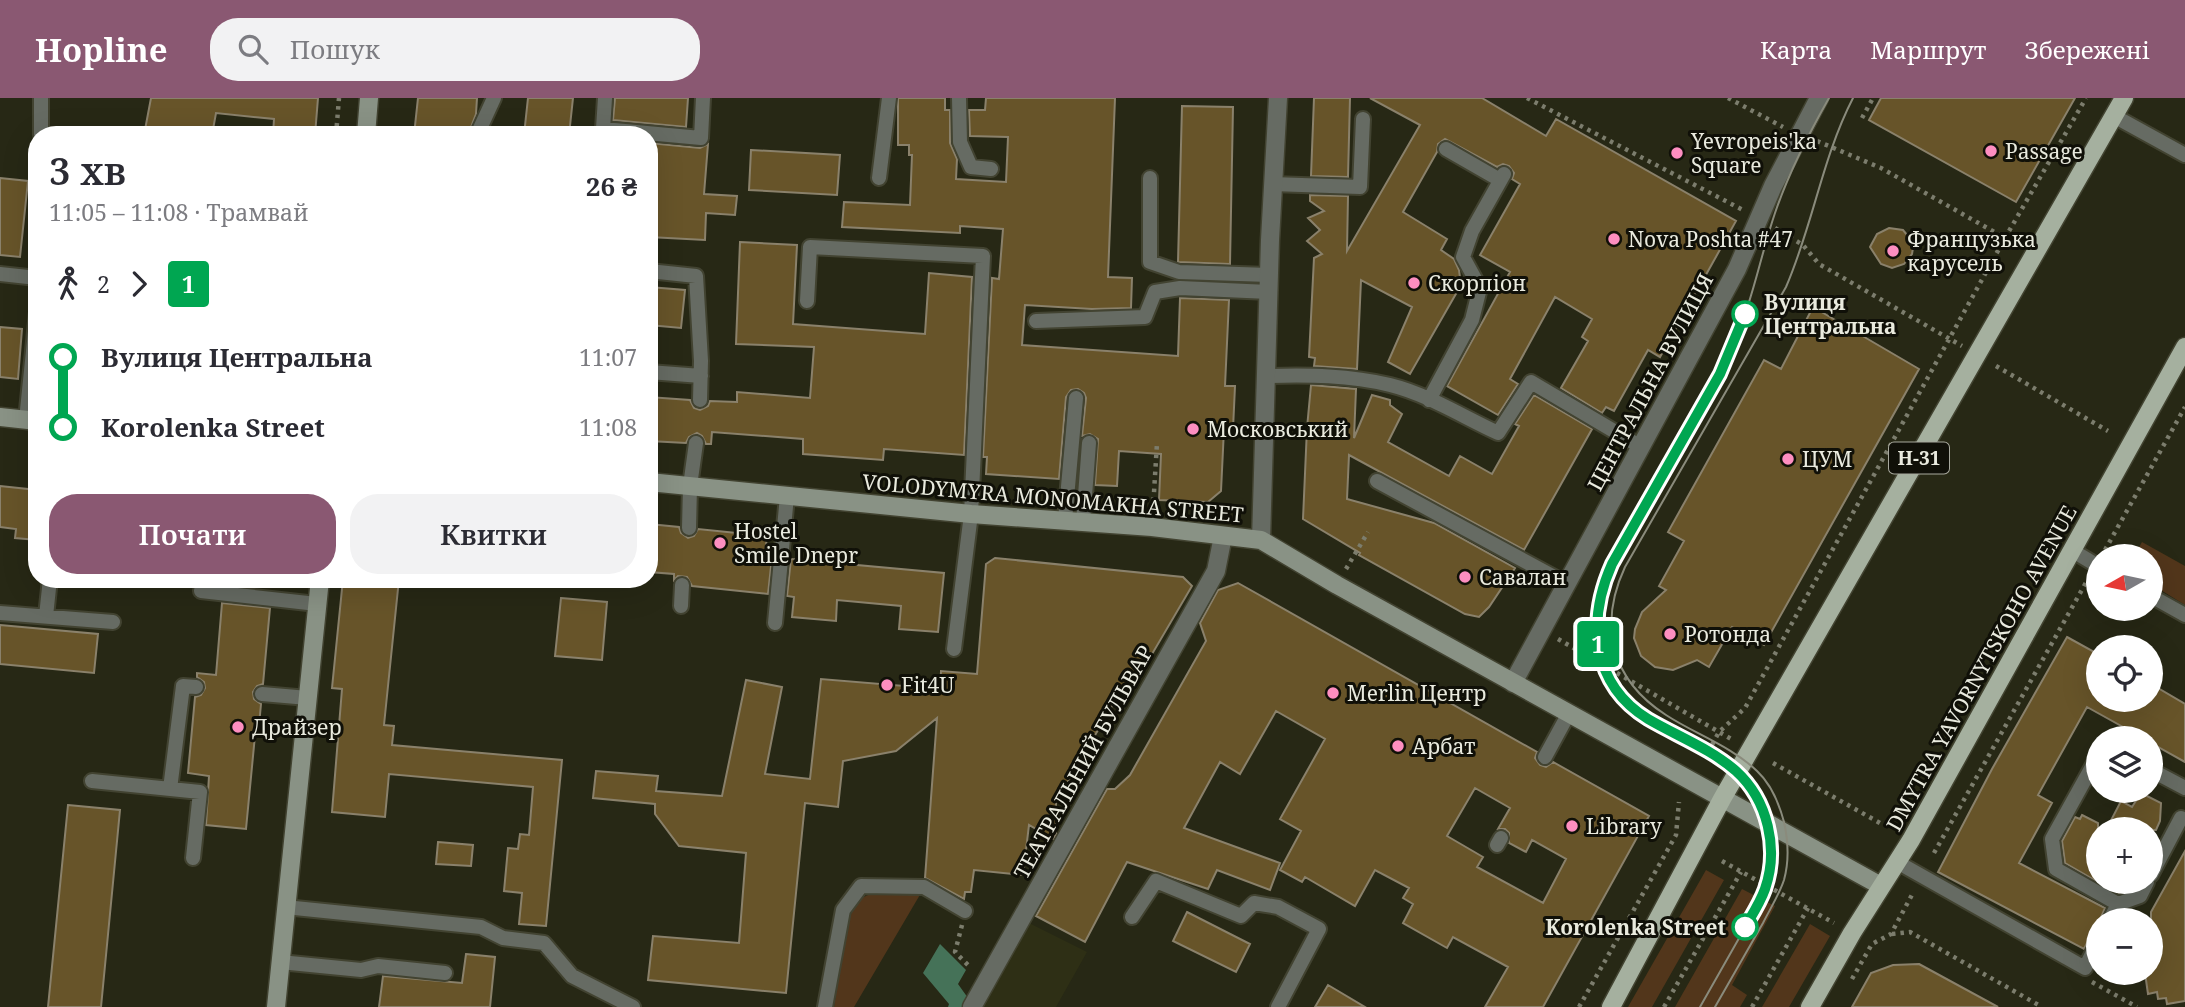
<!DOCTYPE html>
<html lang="uk">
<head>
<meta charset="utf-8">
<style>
  body { margin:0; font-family:"Noto Serif",serif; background:#f2f2f3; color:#2b2b33; height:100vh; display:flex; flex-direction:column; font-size:26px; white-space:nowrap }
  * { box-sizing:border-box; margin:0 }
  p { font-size:23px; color:#7c7c81 }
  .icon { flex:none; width:38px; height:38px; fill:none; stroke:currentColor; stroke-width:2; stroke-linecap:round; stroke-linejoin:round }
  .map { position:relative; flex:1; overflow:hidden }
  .side { position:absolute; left:28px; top:28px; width:630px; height:462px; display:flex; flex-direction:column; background:#fff; border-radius:28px; box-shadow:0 7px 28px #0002 }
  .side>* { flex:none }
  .badge { padding:0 14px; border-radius:5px; font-size:24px; line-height:46px }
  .needle { width:46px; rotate:261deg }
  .fabs { position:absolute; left:2086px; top:446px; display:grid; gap:14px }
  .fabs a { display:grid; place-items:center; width:77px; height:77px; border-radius:50%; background:#fff; box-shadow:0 7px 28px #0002; font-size:35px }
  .map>.badge { position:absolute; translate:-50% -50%; box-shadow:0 0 0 4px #fff }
  .legs { display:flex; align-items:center; gap:10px; height:77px; padding:0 21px; font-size:23px }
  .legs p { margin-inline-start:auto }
  .headline { display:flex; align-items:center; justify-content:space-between; height:119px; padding:0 21px }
  h1 { font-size:38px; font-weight:600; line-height:52px }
  .cta { display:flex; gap:14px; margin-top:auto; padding:14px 21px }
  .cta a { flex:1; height:80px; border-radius:28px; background:#8a5872; color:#fff; font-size:28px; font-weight:600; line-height:80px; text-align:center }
  .cta a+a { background:#f2f2f3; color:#2b2b33 }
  ul { padding:0 21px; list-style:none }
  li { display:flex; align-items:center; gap:24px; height:70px; font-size:26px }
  li i { display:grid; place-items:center; width:10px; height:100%; margin:0 9px; background:currentColor }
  li i::after { content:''; width:18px; height:18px; margin:-9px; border:5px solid; border-radius:50%; background:#fff }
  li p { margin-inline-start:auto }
  li:first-child i { background:linear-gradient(#0000 50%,currentColor 0) }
  li:last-child i { background:linear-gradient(currentColor 50%,#0000 0) }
  header { display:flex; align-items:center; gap:42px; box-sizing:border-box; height:98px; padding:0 35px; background:#8a5872; color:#fff }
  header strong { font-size:33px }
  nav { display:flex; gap:38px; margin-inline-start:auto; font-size:24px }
  .search { width:490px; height:63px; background:#f2f2f3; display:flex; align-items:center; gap:18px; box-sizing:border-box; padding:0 24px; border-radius:28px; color:#7c7c81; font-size:26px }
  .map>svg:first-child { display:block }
  .built { fill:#2e2f15 }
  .green { fill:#52361b }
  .water { fill:#457258 }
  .building { fill:#675429; stroke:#8a816b; stroke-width:2; fill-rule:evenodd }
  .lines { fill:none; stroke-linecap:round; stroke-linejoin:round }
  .service-casing { stroke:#424331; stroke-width:18 }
  .pedestrian-casing { stroke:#424331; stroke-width:21 }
  .minor-casing { stroke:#424331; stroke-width:21 }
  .secondary-casing { stroke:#424331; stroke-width:21 }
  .primary-casing { stroke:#424331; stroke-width:21 }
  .path { stroke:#7c7d6d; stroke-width:4.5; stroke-dasharray:3.5 5; stroke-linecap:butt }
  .service { stroke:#666b63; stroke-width:14 }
  .pedestrian { stroke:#666b63; stroke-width:18 }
  .minor { stroke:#666b63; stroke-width:18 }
  .secondary { stroke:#899285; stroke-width:18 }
  .primary { stroke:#a5b09f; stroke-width:18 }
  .tram { stroke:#8a8b7c; stroke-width:2 }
  .line-1-casing { stroke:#fff; stroke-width:16 }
  .line-1 { stroke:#00a651; stroke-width:10 }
  .poi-dot { fill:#fd8ec0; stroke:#101008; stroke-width:2.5 }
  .stop-1-dot { fill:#fff; stroke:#00a651; stroke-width:3.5 }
  .labels { text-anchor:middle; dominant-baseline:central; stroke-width:6; stroke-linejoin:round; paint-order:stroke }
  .shield { fill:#101008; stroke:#a8a99e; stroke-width:2 }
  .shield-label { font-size:19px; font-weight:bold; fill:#e9eade }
  .poi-label { font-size:21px; fill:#e9eade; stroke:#101008; text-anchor:start }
  .stop-label { font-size:21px; font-weight:bold; fill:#e9eade; stroke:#101008; text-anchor:start }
  .street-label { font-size:21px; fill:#e9eade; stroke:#101008 }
</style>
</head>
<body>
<header>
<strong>Hopline</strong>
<div class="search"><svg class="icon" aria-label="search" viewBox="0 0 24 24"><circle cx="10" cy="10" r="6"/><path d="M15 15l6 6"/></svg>Пошук</div>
<nav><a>Карта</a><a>Маршрут</a><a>Збережені</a></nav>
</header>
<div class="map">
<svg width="2185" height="909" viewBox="0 0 2185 909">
  <rect width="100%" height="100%" fill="#272815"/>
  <!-- built -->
  <path class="built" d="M1025 823 1087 854 1056 909H976Z"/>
  <!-- green -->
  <path class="green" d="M2142 444 2185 468V507L2151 486V458H2134Z
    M1706 772 1724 782 1652 909H1628Z
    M1742 791 1775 808 1732 887 1747 897 1740 909H1675Z
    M880 794 921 795 854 909H834C838 887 844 822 856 806 862 798 871 795 880 794Z
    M1810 826 1830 838 1789 909H1762Z"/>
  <!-- water -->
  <path class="water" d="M940 846 966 872 958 886 968 900 963 909H948L949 906 923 875Z"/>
  <!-- building -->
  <path class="building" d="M151 0H318L315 37H273L274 21 216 15 212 37H144Z
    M418 0H477L476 16 468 37H414Z
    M528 0H573L569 37H524Z
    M615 0H688L686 29 613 22Z
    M898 0H945V12H950V45L957 61 956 81 1006 84 1008 39 970 38 969 12H985L986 0H1115L1108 179 1132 180 1131 210 1092 211 1025 207 1022 247 1178 258 1180 200 1229 202 1225 288H1235L1233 331H1224L1221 393 1208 404 1159 402 1161 356 1119 353 1117 388 1095 387 1098 341 1090 336 1082 338 1086 300 1084 295 1078 291 1071 292 1066 299 1059 381 986 376 987 359H983L992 180 999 181 1003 131 960 128V135L842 129 844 104 910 107 912 57H909V47H898Z
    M1314 0H1350L1348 79 1311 78Z
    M1370 0H1482L1546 38 1556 21 1736 123 1660 259 1648 252 1614 313 1606 309 1602 315 1561 290 1588 243 1582 239 1592 221 1555 199 1510 281 1518 286 1498 317 1447 288 1510 174 1480 157 1520 86 1512 81 1514 75 1509 68 1503 66 1497 69 1445 41 1438 46 1437 54 1403 114 1447 141 1441 152 1454 161 1459 172 1461 187 1410 276 1388 264 1412 209 1361 182 1357 271 1314 268 1315 260 1309 259 1314 160 1322 156 1307 143 1320 132 1308 120 1324 113 1310 103V97L1348 98 1347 153 1420 27Z
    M1881 0H2075L2016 104 1869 22Z
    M1182 8 1233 9 1230 166 1178 164Z
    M649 45 700 50 708 46 704 96 737 98 735 117 706 115 705 142 649 139Z
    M751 52 840 57 837 97 749 92Z
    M0 80 28 83 20 159 0 157Z
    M1889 130 1903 132 1912 143 1913 150 1912 156 1904 166 1892 170 1881 166 1870 149 1877 136Z
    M740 144 797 147 793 226 925 236 929 175 972 179 964 357 884 351 883 362 803 356V341L712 334 711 346H706L702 338 697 335 689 339 686 345 649 343V299L690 302 694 310 700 312 708 308 710 303 737 304V294L810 300 814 249 736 246Z
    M649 189 685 192 681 230 649 227Z
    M1813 209 1919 271 1764 547 1732 529 1709 569 1697 562 1673 572 1655 569 1641 558 1634 540 1635 531 1642 514 1666 492 1659 488 1684 443 1668 434 1764 262 1781 271Z
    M0 229 22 231 18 281 0 279Z
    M1311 287 1356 291 1354 340 1372 297 1390 302V307L1402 316 1388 344 1449 378 1460 358 1492 376 1519 328 1515 326 1534 297 1592 331 1524 452 1349 357 1347 401 1434 425 1515 470 1489 509 1479 519 1465 516 1359 457 1360 455 1303 421 1307 330Z
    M0 388 37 392V442L15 440 16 431 0 429Z
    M649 426 679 429 681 435 688 440 694 438 698 431 767 438 765 458 772 459 768 496 692 488 687 479 678 478 674 482V476L649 474Z
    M995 460 1183 479 1192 488 1138 580 1128 578V594L1122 591 1056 704V736L1053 741 1029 727 1023 777 974 772 971 794H965L964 801 925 780 937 620 896 653 843 663 838 709 805 705 786 895 648 882 653 838 739 845 746 755 679 748 655 716V706L593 700 596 673 658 678 656 693 722 698 746 582 782 589 765 676 810 681 821 581 940 591 941 573 977 576 986 466Z
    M791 461 944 475 938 534 899 531 901 508 837 502 836 523 792 519 794 499 787 498Z
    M343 481H399L384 627 394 628 392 647 562 662 546 828 519 826 522 795 504 793 508 750 518 751 520 736 529 737 533 689 389 676 385 719 332 714 342 591 332 590Z
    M1238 485 1537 654 1535 660 1540 667 1546 669 1553 664 1649 718 1543 909H1485L1508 869 1453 839 1447 850 1403 825 1413 806 1403 800 1409 790 1375 772 1355 808 1305 779 1302 784 1280 772 1301 733 1280 721 1325 641 1276 613 1240 676 1220 664 1184 730 1280 765 1270 792 1217 772 1208 791 1127 764 1085 844 1036 818 1107 691H1115L1130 677 1206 543 1200 525 1218 492ZM1475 690 1510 710 1498 731H1505L1509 735V745L1526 754 1532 742 1566 761 1543 805 1477 769 1483 759 1447 738Z
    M561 500 607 504 602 562 555 558Z
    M222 505 270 510 263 586 257 588 253 594 254 601 261 606 259 627H256L246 731 206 727 209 678 188 675 195 599 201 597 205 590 204 584 197 579V575L216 577Z
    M0 527 98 536 94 575 0 566Z
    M2067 539 2098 556V602H2151V586L2185 606V664L2151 645V640H2143L2087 609 2038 697 2052 705 2019 765 2105 810 2100 822H2098V834L2090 839 2084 851 1938 774 1992 671Z
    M2141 695 2161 705 2160 723 2156 732H2106L2121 703 2132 709Z
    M68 707 120 712 101 909H48Z
    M2082 717 2098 725V784L2065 765 2062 743 2075 719 2080 721Z
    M438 744 473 747 471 768 436 766Z
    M2185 753V903L2167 906 2166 900 2158 901 2157 894 2148 896 2145 875H2151V814Z
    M2099 784H2128L2123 794 2119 795Z
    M1187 814 1250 846 1236 874 1173 843Z
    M466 856 495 859 490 909H379L383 878 462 885Z
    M1919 866 1998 909H1852L1871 875 1893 867Z
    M1328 887 1365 909H1315Z"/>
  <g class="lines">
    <defs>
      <path id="service" d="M605 0 603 31 701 40 703 0
        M959 0 960 44 971 69 991 71
        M2114 18 2185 57
        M41 37V0
        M477 37 494 0
        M1446 51 1500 82
        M879 80 889 0
        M1150 80V164L1179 174 1269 177
        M1272 86 1360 89 1363 21
        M649 173 696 178 701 263 700 302
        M0 176 37 180
        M807 203 810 149 983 158 971 416 954 551
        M1036 223 1145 219 1155 194 1180 190 1269 194
        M649 274 701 278
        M1267 278C1309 277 1349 277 1390 287 1427 296 1463 319 1498 335L1531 284 1641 349
        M1429 302 1472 222 1480 190 1463 159 1472 133 1504 76
        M26 322 37 214
        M1377 383 1567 486
        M1065 422 1076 300
        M1083 424 1089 345
        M689 430 690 388 696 345
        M2073 453 2098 468
        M201 493 317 506
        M2151 498 2185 517
        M681 508 682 487
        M0 515 113 524
        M46 518 50 481
        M775 525 787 398
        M262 596 308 600
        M2098 658 2052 741 2056 771 2118 806
        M1545 659 1569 615
        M2151 672 2185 690
        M92 683 200 694 193 760
        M170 691 183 588 196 589
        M1497 747 1501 740
        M1897 764 2085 870 2098 844
        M2151 777 2181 720
        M285 809 481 829 503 840 544 845 572 878 633 909
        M1132 819 1156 783 1241 818 1254 805 1278 809 1319 831 1278 909
        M2110 822 2118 806 2140 798 2147 784
        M280 864 361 872 378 868 445 875
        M825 909 843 812 861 788 924 789 965 813"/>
      <path id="pedestrian" d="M972 909 1216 473 1223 438"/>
      <path id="minor" d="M1261 442 1270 142 1278 0
        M1513 585 1737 171 1773 88 1819 0"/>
      <path id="secondary" d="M366 37 369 0
        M0 319 37 323
        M649 384 971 416 1152 429 1261 442 1337 487 1881 788
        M276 909 320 481"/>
      <path id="primary" d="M1611 909 1722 701 2124 0
        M1810 909 1852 835 1911 742 2185 249"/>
    </defs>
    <!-- service casing -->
    <use href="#service" class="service-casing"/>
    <!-- pedestrian casing -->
    <use href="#pedestrian" class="pedestrian-casing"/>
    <!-- minor casing -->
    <use href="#minor" class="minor-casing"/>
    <!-- secondary casing -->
    <use href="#secondary" class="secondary-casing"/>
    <!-- primary casing -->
    <use href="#primary" class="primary-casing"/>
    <!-- path -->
    <path class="path" d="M1527 0 1743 112
      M1728 0 1783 29
      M1862 20 1873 0
      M336 37 339 0
      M1817 43 1881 70 2005 140
      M1775 130 1803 147 1819 166 1962 248
      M1996 268 2108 333
      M1153 411 1157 345
      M2105 452 2185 309
      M1346 471 1368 434
      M1558 541 1733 642
      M1708 654 1719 634 1745 610 2005 140 2086 0
      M1773 665 1880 725
      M1934 755 2088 481
      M1722 763 1834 825
      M962 827 955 854 971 870
      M1892 836 1910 834 2042 909
      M1852 881 1872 846 1891 836 1914 793
      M2092 884 2137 909
      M1579 909 1676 737 1679 704
      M1664 909 1741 774
      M1752 909 1808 810"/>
    <!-- service -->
    <use href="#service" class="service"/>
    <!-- pedestrian -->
    <use href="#pedestrian" class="pedestrian"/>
    <!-- minor -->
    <use href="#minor" class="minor"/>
    <!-- secondary -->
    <use href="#secondary" class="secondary"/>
    <!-- primary -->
    <use href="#primary" class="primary"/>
    <!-- tram -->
    <path class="tram" d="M1700 909 1759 805C1770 777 1774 752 1766 723 1748 653 1668 649 1625 603 1608 585 1598 560 1596 535 1593 491 1618 454 1639 418 1672 360 1710 303 1736 241 1753 201 1761 156 1775 115 1789 74 1808 37 1829 0
      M1715 909C1731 881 1747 853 1763 825 1770 811 1779 797 1784 782 1789 764 1788 742 1784 724 1779 705 1771 686 1757 673 1731 648 1695 636 1666 617 1611 582 1598 527 1625 469L1786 189C1813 127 1822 60 1853 0"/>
  </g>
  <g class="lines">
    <defs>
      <path id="line-1" d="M1745 216 1720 276 1612 466C1587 522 1591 586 1648 621 1677 638 1711 651 1736 673 1768 702 1779 751 1765 791 1760 805 1752 817 1745 829"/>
    </defs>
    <!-- line-1 casing -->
    <use href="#line-1" class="line-1-casing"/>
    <!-- line-1 -->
    <use href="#line-1" class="line-1"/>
  </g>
  <!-- markers -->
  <g class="poi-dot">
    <circle cx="1991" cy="53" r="7"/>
    <circle cx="1677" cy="55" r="7"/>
    <circle cx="1614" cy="141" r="7"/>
    <circle cx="1893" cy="153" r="7"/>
    <circle cx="1414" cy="185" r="7"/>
    <circle cx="1193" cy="331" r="7"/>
    <circle cx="1788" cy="361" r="7"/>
    <circle cx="720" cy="445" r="7"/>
    <circle cx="1465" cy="479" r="7"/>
    <circle cx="1670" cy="536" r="7"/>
    <circle cx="887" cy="587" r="7"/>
    <circle cx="1333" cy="595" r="7"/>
    <circle cx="238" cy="629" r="7"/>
    <circle cx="1398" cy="648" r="7"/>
    <circle cx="1572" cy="728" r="7"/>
  </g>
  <g class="stop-1-dot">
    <circle cx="1745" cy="216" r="12"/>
    <circle cx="1745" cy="829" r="12"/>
  </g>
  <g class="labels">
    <!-- shield labels -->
    <rect class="shield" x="1889" y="344.5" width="60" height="31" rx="5"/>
    <g class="shield-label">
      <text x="1919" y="360">Н-31</text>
    </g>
    <!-- poi labels -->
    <g class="poi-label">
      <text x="1691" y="43">Yevropeis'ka<tspan x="1691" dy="24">Square</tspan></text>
      <text x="2005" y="53">Passage</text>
      <text x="1628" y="141">Nova Poshta #47</text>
      <text x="1907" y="141">Французька<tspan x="1907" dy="24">карусель</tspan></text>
      <text x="1428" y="185">Скорпіон</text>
      <text x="1207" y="331">Московський</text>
      <text x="1802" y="361">ЦУМ</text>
      <text x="734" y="433">Hostel<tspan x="734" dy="24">Smile Dnepr</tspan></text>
      <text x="1479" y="479">Савалан</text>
      <text x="1684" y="536">Ротонда</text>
      <text x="901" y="587">Fit4U</text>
      <text x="1347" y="595">Merlin Центр</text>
      <text x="252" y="629">Драйзер</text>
      <text x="1412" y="648">Арбат</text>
      <text x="1586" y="728">Library</text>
    </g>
    <!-- stop labels -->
    <g class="stop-label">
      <text x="1764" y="204">Вулиця<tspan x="1764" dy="24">Центральна</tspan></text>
      <text x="1726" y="829" text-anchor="end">Korolenka Street</text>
    </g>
    <!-- street labels -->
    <g class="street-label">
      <text transform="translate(1650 284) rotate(-62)">ЦЕНТРАЛЬНА ВУЛИЦЯ</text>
      <text transform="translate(1053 400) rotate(5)">VOLODYMYRA MONOMAKHA STREET</text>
      <text transform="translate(1981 570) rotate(-61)">DMYTRA YAVORNYTSKOHO AVENUE</text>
      <text transform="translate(1083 664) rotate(-61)">ТЕАТРАЛЬНИЙ БУЛЬВАР</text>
    </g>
  </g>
</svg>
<div class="fabs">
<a><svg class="needle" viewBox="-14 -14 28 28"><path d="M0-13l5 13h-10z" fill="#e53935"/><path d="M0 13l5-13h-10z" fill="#7c7c81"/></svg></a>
<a><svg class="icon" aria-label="locate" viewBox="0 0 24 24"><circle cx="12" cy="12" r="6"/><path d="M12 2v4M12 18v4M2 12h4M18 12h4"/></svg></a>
<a><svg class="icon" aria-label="layers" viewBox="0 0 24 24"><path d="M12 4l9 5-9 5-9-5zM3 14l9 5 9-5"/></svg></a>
<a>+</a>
<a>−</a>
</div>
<b class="badge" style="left:1598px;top:546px;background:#00a651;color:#fff">1</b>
<section class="side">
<div class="headline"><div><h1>3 хв</h1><p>11:05 – 11:08 · Трамвай</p></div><b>26 ₴</b></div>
<div class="legs"><svg class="icon" aria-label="walk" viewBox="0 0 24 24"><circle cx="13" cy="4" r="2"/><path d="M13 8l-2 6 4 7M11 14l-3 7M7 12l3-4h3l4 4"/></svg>2<svg class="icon" aria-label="forward" viewBox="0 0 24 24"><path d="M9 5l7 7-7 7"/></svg><b class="badge" style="background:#00a651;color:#fff">1</b></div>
<ul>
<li><i style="color:#00a651"></i><b>Вулиця Центральна</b><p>11:07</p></li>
<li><i style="color:#00a651"></i><b>Korolenka Street</b><p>11:08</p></li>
</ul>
<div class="cta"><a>Почати</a><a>Квитки</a></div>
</section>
</div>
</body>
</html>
